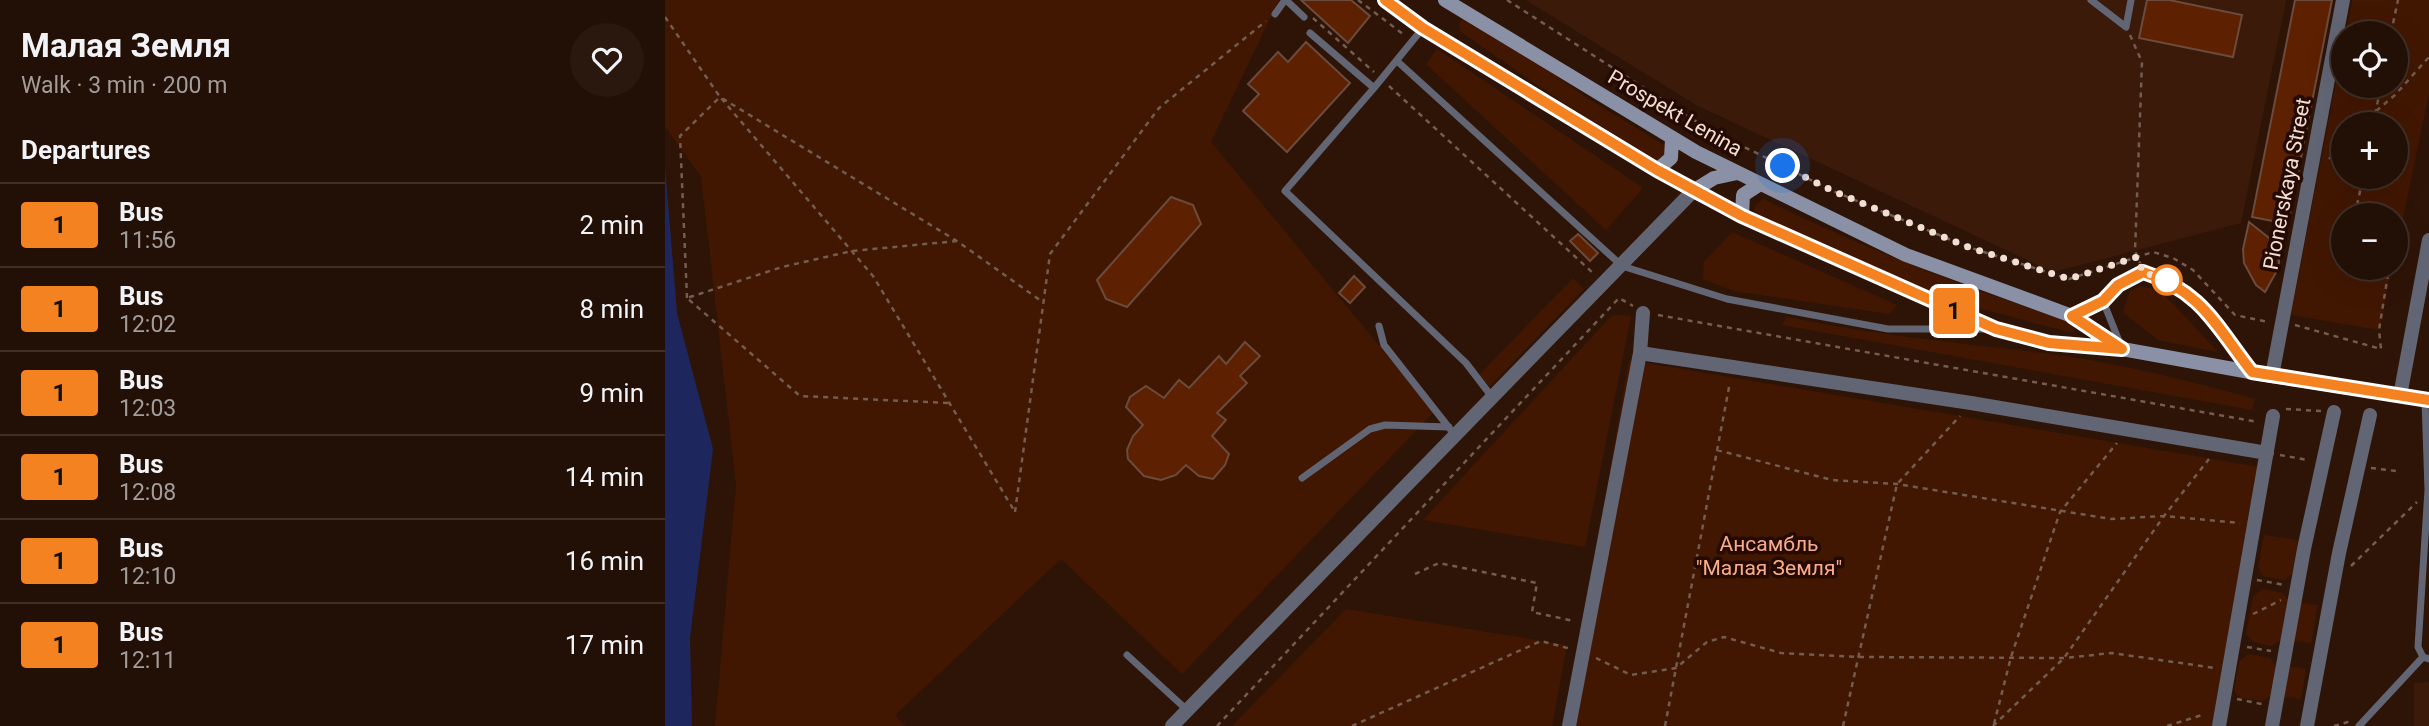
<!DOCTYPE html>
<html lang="en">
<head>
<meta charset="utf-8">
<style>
  body { margin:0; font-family:Roboto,sans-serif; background:#2a180f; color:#f1f3f6; height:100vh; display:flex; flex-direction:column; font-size:26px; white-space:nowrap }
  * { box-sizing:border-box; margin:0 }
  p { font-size:23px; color:#a29c9a }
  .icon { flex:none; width:38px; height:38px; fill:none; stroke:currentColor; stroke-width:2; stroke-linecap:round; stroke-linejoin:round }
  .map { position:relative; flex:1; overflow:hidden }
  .drawer { display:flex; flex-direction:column; background:#220f05; width:665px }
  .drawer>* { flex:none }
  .badge { padding:0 14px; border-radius:5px; font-size:24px; line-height:46px }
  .buttons { position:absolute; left:1666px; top:21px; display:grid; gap:14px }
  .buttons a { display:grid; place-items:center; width:77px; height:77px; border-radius:50%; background:#220f05; box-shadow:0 7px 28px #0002,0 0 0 2px #3f2f27; font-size:35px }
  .you { position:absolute; width:35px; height:35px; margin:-18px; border:5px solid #fff; border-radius:50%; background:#1a73e8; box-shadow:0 0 0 10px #1a73e833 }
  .map>.badge { position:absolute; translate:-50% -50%; box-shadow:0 0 0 4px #fff }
  h2 { padding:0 21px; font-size:26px; line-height:63px }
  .round { display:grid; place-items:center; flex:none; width:74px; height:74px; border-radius:37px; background:#2a180f }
  .headline { display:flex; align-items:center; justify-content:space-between; height:119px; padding:0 21px }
  h1 { font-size:33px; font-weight:700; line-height:52px }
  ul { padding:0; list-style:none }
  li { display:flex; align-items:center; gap:21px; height:84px; padding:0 21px; border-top:2px solid #3f2f27 }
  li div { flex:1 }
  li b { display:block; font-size:26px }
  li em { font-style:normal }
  li .badge { min-width:77px; font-weight:700; text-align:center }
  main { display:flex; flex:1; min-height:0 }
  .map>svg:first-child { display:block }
  .built { fill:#3c1a0a }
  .green { fill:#421702; fill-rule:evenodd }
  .water { fill:#1d275e }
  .building { fill:#5d2000; stroke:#6a4b3d; stroke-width:2 }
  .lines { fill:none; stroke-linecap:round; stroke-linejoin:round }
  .path { stroke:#735c50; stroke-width:2.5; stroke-dasharray:5 5; stroke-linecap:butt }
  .lane { stroke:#626674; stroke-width:7 }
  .street { stroke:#626674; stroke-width:14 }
  .secondary { stroke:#8a91a7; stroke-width:14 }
  .line-casing { stroke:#fff; stroke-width:16 }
  .line { stroke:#f58220; stroke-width:10 }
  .walk { stroke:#f1ded5; stroke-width:7; stroke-dasharray:0 12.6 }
  .stop-dot { fill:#fff; stroke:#f58220; stroke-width:3.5 }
  .labels { text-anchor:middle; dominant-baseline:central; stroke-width:7; stroke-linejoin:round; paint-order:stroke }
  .street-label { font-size:21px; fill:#f1ded5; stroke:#240a01 }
  .park-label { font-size:21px; fill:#f9ac8a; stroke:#240a01 }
</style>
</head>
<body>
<main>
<section class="drawer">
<div class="headline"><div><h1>Малая Земля</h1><p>Walk · 3 min · 200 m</p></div><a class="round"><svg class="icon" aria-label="heart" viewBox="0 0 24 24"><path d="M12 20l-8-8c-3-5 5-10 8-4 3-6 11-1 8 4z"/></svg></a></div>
<h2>Departures</h2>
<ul>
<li><span class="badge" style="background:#f58220;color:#111">1</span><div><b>Bus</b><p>11:56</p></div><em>2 min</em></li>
<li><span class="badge" style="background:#f58220;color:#111">1</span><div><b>Bus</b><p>12:02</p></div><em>8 min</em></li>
<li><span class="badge" style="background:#f58220;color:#111">1</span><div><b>Bus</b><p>12:03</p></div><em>9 min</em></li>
<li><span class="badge" style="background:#f58220;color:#111">1</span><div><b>Bus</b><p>12:08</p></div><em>14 min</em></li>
<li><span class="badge" style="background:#f58220;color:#111">1</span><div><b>Bus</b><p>12:10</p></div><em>16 min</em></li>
<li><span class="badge" style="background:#f58220;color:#111">1</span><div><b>Bus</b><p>12:11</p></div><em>17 min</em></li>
</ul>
</section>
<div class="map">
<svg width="1764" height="726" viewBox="0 0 1764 726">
  <rect width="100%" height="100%" fill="#2e1407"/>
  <!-- built -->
  <path class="built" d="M861 0H1482L1568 57 1577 15 1504 0H1621L1576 223 1388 272 1031 105Z
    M1764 682V726H1749V683Z"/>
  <!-- green -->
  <path class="green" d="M0 0H614L546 142 769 412 517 674 396 559 230 715 240 726H50L71 485 36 176 0 127Z
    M1687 0H1764V93L1731 252V215H1678V268H1727L1714 330 1626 315 1678 46V86H1731V33H1681ZM1678 124H1731V177H1678Z
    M806 16 919 96 1000 146 1004 154 994 163 910 111 796 32 793 25 799 17Z
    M772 49 978 188 941 230 761 64Z
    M1098 199C1199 249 1303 288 1410 324L1408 333 1290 302 1210 271 1089 215 1090 205Z
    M1067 232 1232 305 1225 314 1069 291 1038 279 1039 262Z
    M908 278 919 289 825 386 814 375Z
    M1476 286 1496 291 1553 352 1493 340 1458 312 1465 291Z
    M947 315 966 316 920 547 758 520Z
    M1122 317C1211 336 1301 343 1392 355 1459 364 1525 381 1590 399L1587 410 1117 325Z
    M964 360 1606 469 1560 726H901Z
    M1599 535 1633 540 1627 574 1619 580 1598 576 1593 567Z
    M1597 589 1618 593 1624 602 1617 639 1607 646 1588 642 1581 634 1588 597Z
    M1636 603 1653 605 1646 643 1629 641Z
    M681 609 902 645 887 726H567Z
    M1584 654 1605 658 1612 667 1607 695 1598 701 1575 698 1569 690 1575 660Z
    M1623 666 1641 669 1636 699 1618 697Z"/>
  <!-- water -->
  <path class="water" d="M0 166 12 313 48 449 25 638 27 726H0Z"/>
  <!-- building -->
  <path class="building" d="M636 0H686L705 16 683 43Z
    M1482 0H1504L1577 15 1568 57 1474 38Z
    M1630 0H1667L1623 224 1587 217Z
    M641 42 685 83 622 152 578 111 594 94 583 84 613 52 623 62Z
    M506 197 528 205 536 224 462 307 441 299 432 280Z
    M1584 222 1614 246V267L1600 292 1591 285 1579 263 1578 249Z
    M913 234 933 253 925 261 905 241Z
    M689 276 700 287 685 303 674 293Z
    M580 342 595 356 575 376 582 383 552 413 561 420 547 436 564 454 560 465 548 479 534 476 521 465 511 475 496 480 479 476 463 459 462 450 468 436 478 425 461 407 465 397 481 386 499 398 514 380 524 388 554 356 561 364Z"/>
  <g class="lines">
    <!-- path -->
    <path class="path" d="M693 0 738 34
      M842 0 1043 129 1168 191 1303 247 1404 279 1488 252 1508 258 1528 270 1570 315 1603 322
      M0 17 55 97 292 241 379 303
      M648 18 709 72
      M1726 33 1733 0
      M1465 35 1477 62 1470 251 1475 263
      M724 86 928 273
      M1696 124 1730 95 1764 57
      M1708 124 1716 86
      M1664 159 1678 143
      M1690 215 1698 177
      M22 298 15 136 55 97 208 276 350 512
      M993 315 1593 422
      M1630 325 1716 349 1714 330 1724 268
      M283 403 135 396 22 298 117 267 187 251 292 241
      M1621 409 1656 411
      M1052 450 1167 480 1232 484 1446 519 1499 516 1575 523
      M1615 455 1643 460
      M1706 468 1731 471
      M350 512 385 254 494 108 601 21
      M1686 566 1752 502
      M750 574 774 563 872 583 867 612 909 621
      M1592 580 1620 585
      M1588 614 1616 600
      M1582 647 1606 651
      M931 658 966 675 1011 668 1042 642 1059 637 1116 653 1194 657 1399 658 1447 653 1550 668
      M1572 699 1597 704
      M1329 724 1346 657 1395 512 1452 443
      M552 726 954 298 968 306
      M687 726 876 641 906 649
      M1000 726 1065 382
      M1178 726 1232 484 1295 416
      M1328 726 1399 658 1499 516 1544 459
      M1502 726 1540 714
      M1669 726 1686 721"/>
    <!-- lane -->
    <path class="lane" d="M621 0 639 17
      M1426 0 1461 27 1466 0
      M610 14 620 0
      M645 33 709 88 620 191 801 363 827 397
      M732 61 957 266 1062 299 1223 329H1324
      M709 88 758 28
      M1438 301 1456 346
      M1407 316 1438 301 1453 285 1478 272C1536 291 1551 326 1586 372
      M714 326 719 345 785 429
      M1760 400 1763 490 1753 647 1758 657 1764 659
      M637 478 705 429 720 425 784 427
      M462 655 522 710
      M1694 726 1758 657"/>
    <!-- street -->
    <path class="street" d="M975 353 1306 403 1602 453
      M1607 376 1678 0
      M1735 396 1764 240
      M507 726 1028 191
      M904 726 975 353 978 313
      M1554 726 1608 416
      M1607 726 1639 549 1669 412
      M1642 726 1674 553 1705 415"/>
    <!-- secondary -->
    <path class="secondary" d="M720 0 758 28 1028 191 1077 216 1331 329 1384 343 1457 349 1607 376 1764 400
      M780 0 1031 152 1241 255 1407 316 1456 348
      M992 170 1006 158 1007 139
      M1028 191 1049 178 1072 173
      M1077 216 1078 195 1095 184"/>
  </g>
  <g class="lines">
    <defs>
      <path id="line" d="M720 0 758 28 992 170 1077 216 1331 329 1384 343 1457 349 1407 316 1438 301 1453 285 1478 272C1537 291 1551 326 1587 372L1764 400"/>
    </defs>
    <!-- line casing -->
    <use href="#line" class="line-casing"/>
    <!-- line -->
    <use href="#line" class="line"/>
    <!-- walk -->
    <path class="walk" d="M1118 166 1168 191 1303 247 1404 279 1472 257 1478 272 1508 282 1502 280"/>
  </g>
  <!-- markers -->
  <circle class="stop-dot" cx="1502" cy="280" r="14"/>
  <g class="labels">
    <!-- street labels -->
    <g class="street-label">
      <text transform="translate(1010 113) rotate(30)">Prospekt Lenina</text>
      <text transform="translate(1622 184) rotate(-79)">Pionerskaya Street</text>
    </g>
    <!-- park labels -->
    <g class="park-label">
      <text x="1104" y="544">Ансамбль<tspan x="1104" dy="24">"Малая Земля"</tspan></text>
    </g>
  </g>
</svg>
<div class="buttons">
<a><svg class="icon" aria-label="locate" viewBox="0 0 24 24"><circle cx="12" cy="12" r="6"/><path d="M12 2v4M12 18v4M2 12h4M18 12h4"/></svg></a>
<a>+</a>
<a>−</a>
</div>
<div class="you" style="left:1118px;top:166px"></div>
<b class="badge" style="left:1289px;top:311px;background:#f58220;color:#111">1</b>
</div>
</main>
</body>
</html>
